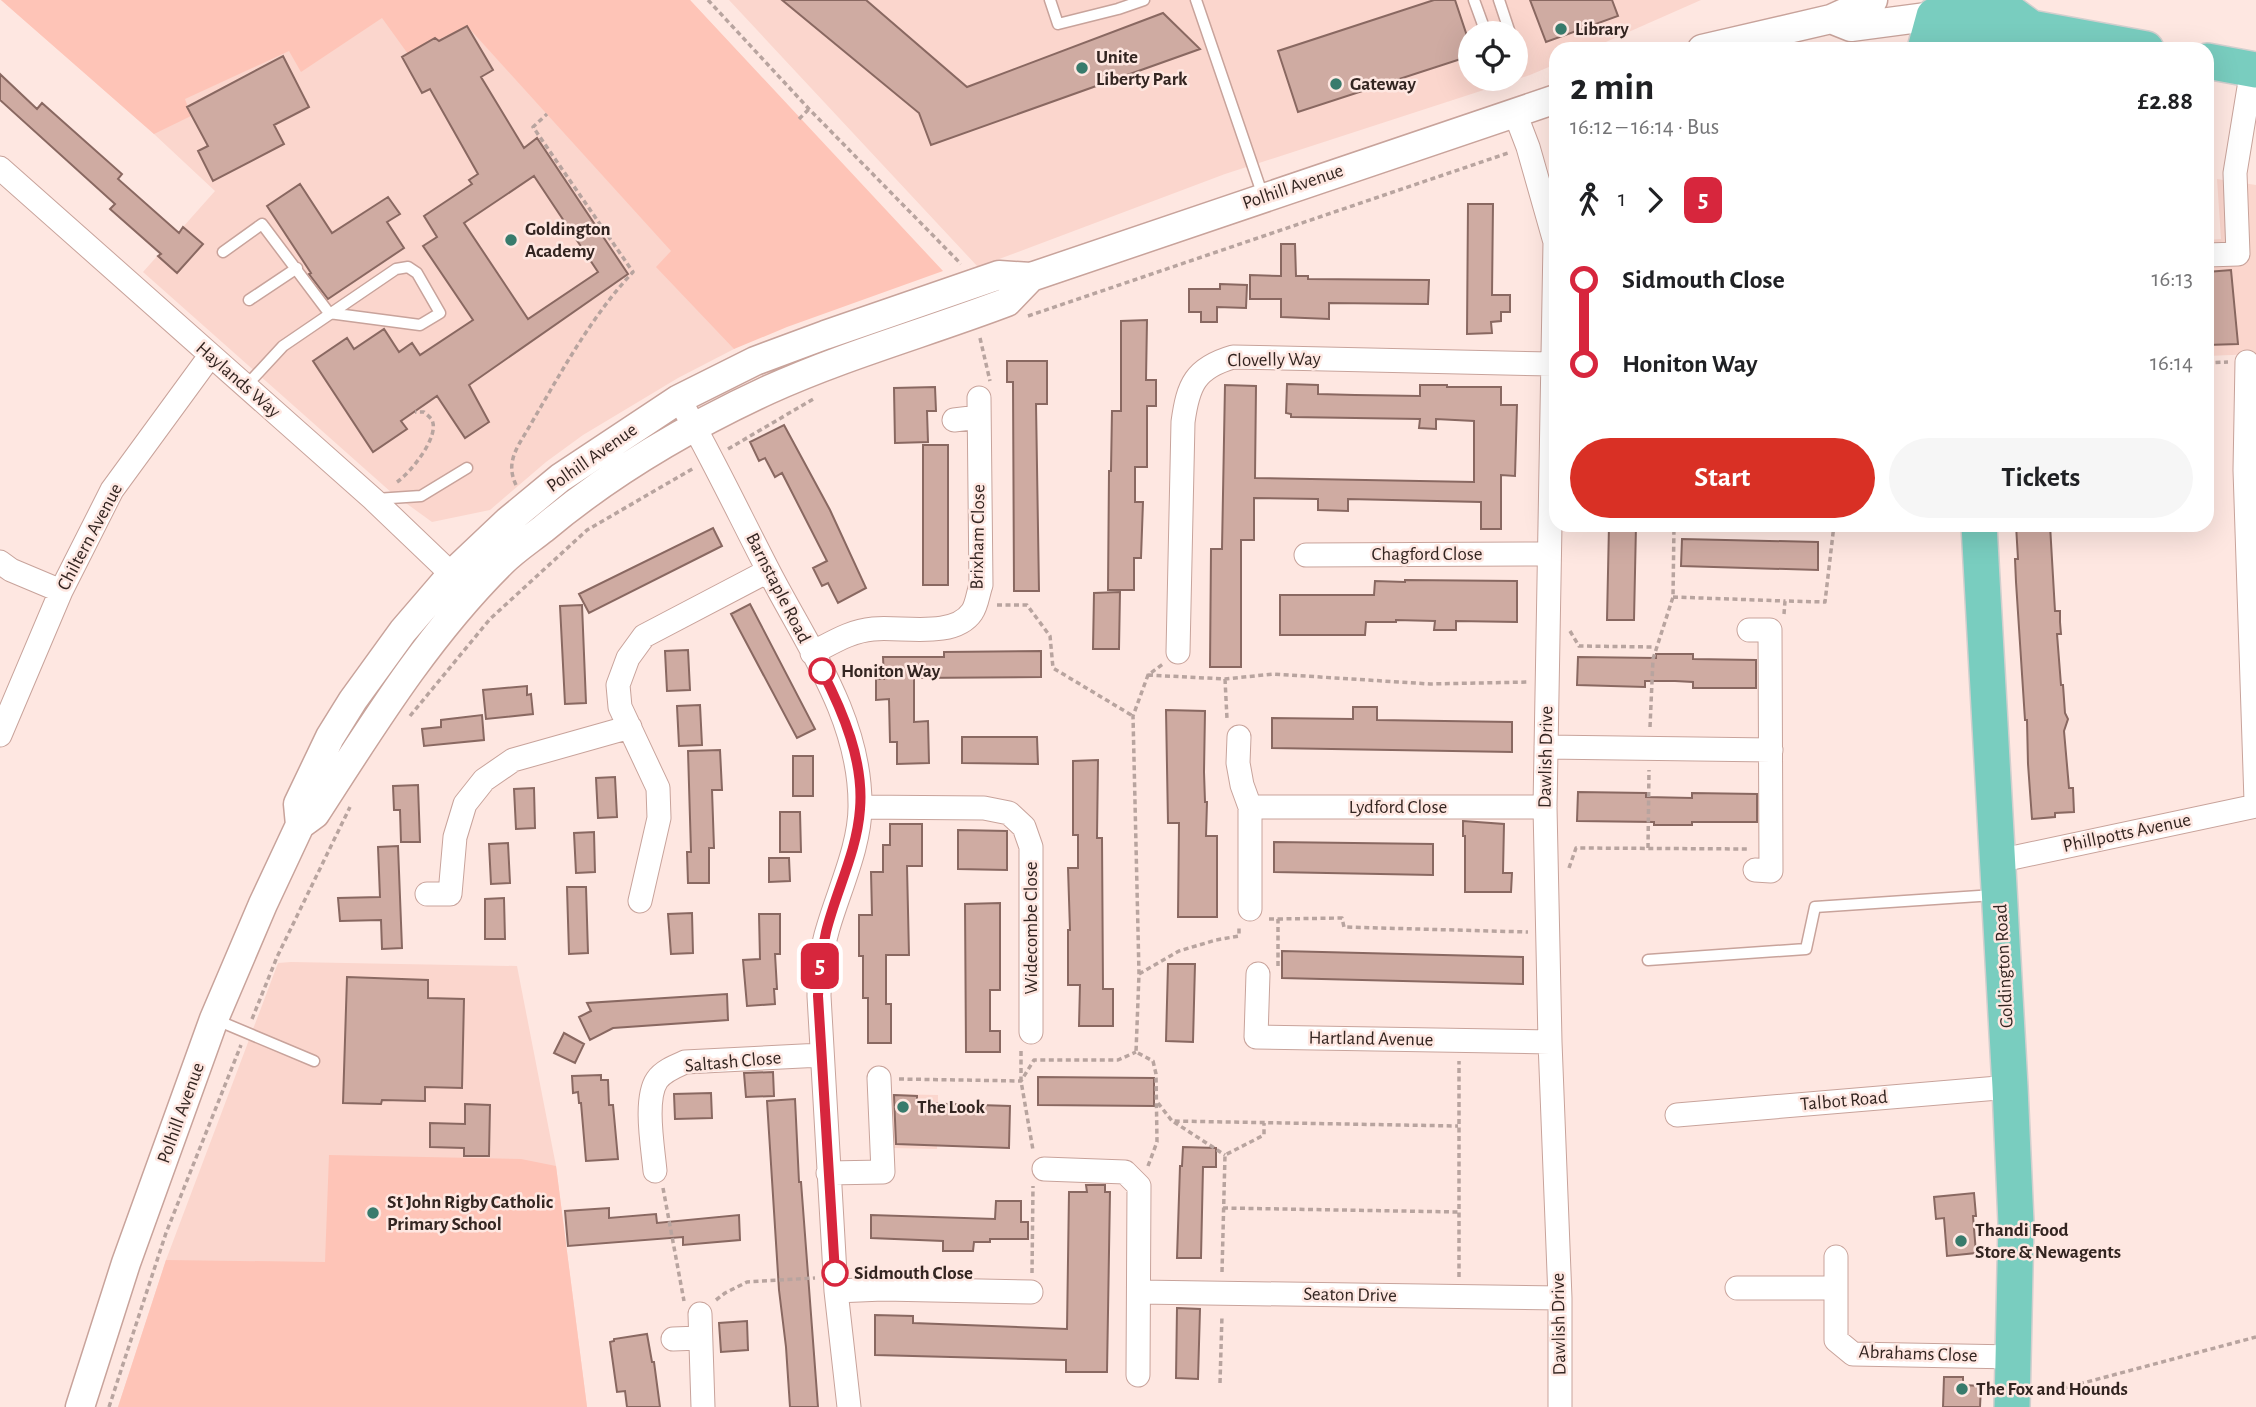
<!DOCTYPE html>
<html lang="en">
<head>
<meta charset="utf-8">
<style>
  body { margin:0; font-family:"Alegreya Sans",sans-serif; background:#f6f6f6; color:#202124; height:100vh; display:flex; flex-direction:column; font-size:26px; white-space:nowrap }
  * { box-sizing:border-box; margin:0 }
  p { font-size:23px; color:#757577 }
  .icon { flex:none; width:38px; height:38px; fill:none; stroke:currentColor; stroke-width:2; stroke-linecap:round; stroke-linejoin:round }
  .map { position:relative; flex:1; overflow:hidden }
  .sheet { position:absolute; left:1549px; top:42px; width:665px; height:490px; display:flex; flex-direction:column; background:#fff; border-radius:21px; box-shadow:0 7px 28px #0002 }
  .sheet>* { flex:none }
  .badge { padding:0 14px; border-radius:10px; font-size:24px; line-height:46px }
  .controls { position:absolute; left:1458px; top:21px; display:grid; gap:14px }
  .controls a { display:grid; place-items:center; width:70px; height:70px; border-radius:50%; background:#fff; box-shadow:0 7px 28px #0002; font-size:35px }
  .map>.badge { position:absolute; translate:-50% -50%; box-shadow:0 0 0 4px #fff }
  .legs { display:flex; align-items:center; gap:10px; height:77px; padding:0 21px; font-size:23px }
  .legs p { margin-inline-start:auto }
  .overview { display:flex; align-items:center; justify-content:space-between; height:119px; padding:0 21px }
  h1 { font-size:38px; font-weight:700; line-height:52px }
  .primary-button { display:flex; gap:14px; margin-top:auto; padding:14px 21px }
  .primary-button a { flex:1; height:80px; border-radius:42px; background:#d93025; color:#fff; font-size:28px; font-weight:700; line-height:80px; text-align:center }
  .primary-button a+a { background:#f6f6f6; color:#202124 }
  ul { padding:0 21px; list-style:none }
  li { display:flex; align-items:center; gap:24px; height:84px; font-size:26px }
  li i { display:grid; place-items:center; width:10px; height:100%; margin:0 9px; background:currentColor }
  li i::after { content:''; width:18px; height:18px; margin:-9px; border:5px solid; border-radius:50%; background:#fff }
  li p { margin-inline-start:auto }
  li:first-child i { background:linear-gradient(#0000 50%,currentColor 0) }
  li:last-child i { background:linear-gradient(currentColor 50%,#0000 0) }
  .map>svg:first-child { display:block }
  .built { fill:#fbd6cd; fill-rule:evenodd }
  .green { fill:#fec4b7 }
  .building { fill:#cfaba2; stroke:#896861; stroke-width:2; fill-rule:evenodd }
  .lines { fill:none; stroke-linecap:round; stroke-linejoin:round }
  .service-casing { stroke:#c8a39b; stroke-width:13 }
  .minor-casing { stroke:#c8a39b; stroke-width:25 }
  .tertiary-casing { stroke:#c8a39b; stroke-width:31 }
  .primary-casing { stroke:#d2cfce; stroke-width:38 }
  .path { stroke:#b8a49f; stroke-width:3.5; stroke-dasharray:5 3.5; stroke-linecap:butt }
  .service { stroke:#fff; stroke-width:10 }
  .minor { stroke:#fff; stroke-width:23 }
  .tertiary { stroke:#fff; stroke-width:28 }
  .primary { stroke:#79cdbf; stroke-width:35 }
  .line-1-casing { stroke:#fff; stroke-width:16 }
  .line-1 { stroke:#d7263d; stroke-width:10 }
  .poi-dot { fill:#387b6c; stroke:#fee7e1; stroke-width:2.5 }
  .stop-1-dot { fill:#fff; stroke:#d7263d; stroke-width:3.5 }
  .labels { text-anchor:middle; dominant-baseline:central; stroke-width:5; stroke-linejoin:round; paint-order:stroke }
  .poi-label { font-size:19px; font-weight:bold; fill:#332521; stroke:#fee7e1; text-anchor:start }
  .street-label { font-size:19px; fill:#332521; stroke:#fee7e1 }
  .stop-label { font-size:19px; font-weight:bold; fill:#332521; stroke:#fee7e1; text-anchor:start }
</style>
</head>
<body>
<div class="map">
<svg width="2256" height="1407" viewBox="0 0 2256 1407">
  <rect width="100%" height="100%" fill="#fee7e1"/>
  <!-- built -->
  <path class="built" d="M1 0H690L883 209 734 349 678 378 583 435 546 462 490 510 432 522 392 493 143 272 215 191 154 134Z
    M729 0H1701L1590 49H1556V64L1530 75 1225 174 978 267ZM1470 33H1516V79H1470Z
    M2217 179 2256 185V354L2207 356V240L2221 239Z
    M291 962 517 966 556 1166 587 1407H118L166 1260 278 963Z
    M888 1094 938 1095 937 1149 892 1148Z"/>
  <!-- green -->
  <path class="green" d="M1 0H690L943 271 787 327 734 349 656 267 671 251 467 26 408 54 382 18 301 72 289 51 185 99 191 116 154 134Z
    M329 1155 521 1159 556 1166 587 1407H118L166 1260 325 1262Z"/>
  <!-- building -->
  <path class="building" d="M782 0H866L967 87 1163 13 1200 49 931 145 919 113Z
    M1434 0H1455L1470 45V56L1298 112 1278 51Z
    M1530 0H1612L1618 16 1546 42Z
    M467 26 493 70 481 77 524 148 537 138 628 274 469 385 489 422 465 438 437 396 401 421 407 429 373 452 313 361 347 338 354 349 384 329 399 352 412 343 420 355 473 320 423 246 437 237 424 216 472 184 469 180 478 174 430 89 422 93 402 57 435 38 439 41ZM534 176 598 272 528 319 464 223Z
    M283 56 309 107 274 125 284 144 213 181 198 151 208 146 187 107Z
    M0 74 37 109 42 103 122 174 118 179 179 233 183 227 203 244 177 273 158 256 161 254 110 209 115 204 0 100Z
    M300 184 332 233 388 197 400 214 387 222 404 248 328 299 309 274 311 273 267 206Z
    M1468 204H1493L1492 295H1510V312H1501V321L1491 322 1492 333 1467 334Z
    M1281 244H1295L1296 276H1308V279L1429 280 1428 304 1329 303V319L1281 317V299H1250V275L1281 276Z
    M2231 270 2238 344 2207 345V272Z
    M1220 284 1247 285 1246 308 1217 307V322H1201V312H1189V289H1220Z
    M1147 320 1146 380H1156V406H1147V467H1135V502H1143L1141 558H1134V590H1108L1109 471H1111L1112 411H1121V321Z
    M1007 361H1047V404H1036L1039 591H1014L1013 382H1007Z
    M1287 384 1318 385V394L1355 395 1420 396V385H1447V387H1501V405H1517L1515 476 1501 475V529H1481V502L1348 499V511L1318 510V499L1254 498V540H1241V667H1210L1211 549H1222L1225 385 1256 386 1255 478 1474 482V421L1436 419V429L1419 428 1420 419 1291 417V414L1286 413Z
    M935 387 936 411H927L928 442 895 443 894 388Z
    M784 425 830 510 866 588 838 603 828 583 822 586 813 568 827 561 782 473 775 477 765 458 759 461 750 442Z
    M923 445H948V585H923Z
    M1609 525H1636L1634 620H1607Z
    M2016 525H2050L2055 611H2060V622L2061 634H2057L2061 685H2063L2065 713 2068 719 2064 731 2069 788H2073L2074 812 2055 813V817L2032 819 2028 764 2027 720H2025L2016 582 2015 559H2018Z
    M713 528 722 546 589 613 579 594Z
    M1682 539 1818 542V570L1681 566Z
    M1405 580 1517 581V622L1456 621V630H1434L1435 621 1396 620V622H1366L1365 635H1280V595H1374L1375 581 1405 582Z
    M1120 592 1119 649H1093L1094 593Z
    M750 604 815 729 797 738 731 614Z
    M582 605 586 703 565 704 560 606Z
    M688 650 690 690 667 691 665 651Z
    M1041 651V677L914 678V722L928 721 929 763 897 764V742H890L889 699 876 700V679H884L883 657H944V652Z
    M1656 654H1693V659L1756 660V688H1693V682L1675 681H1645V687L1577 685 1578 657 1656 658Z
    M527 686V695L531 694 533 714 486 719 483 690Z
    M700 705 702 745 679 746 677 706Z
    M1353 707H1377V720L1512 722V752L1272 748V718L1353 719Z
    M1166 710 1205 711 1204 772 1205 802H1207L1206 836H1217V917H1178L1179 823H1168Z
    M482 715 484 740 424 746 422 729 441 727V720Z
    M962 737H1037L1038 764 962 763Z
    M720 750 722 790H712L714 848H709V883H688L687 852H691L688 751Z
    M793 756H813V796H793Z
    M1098 760 1097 838H1102L1103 989H1113V1026H1079L1080 985H1068V930H1070L1068 868H1078V835H1073V761Z
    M615 777 617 817 598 818 596 778Z
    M418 785 420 842H401L400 810H394L393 786Z
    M534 788 535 828 516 829 514 789Z
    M1578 792 1646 793V797L1692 798V793L1757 794V822H1692V825H1654V822L1577 821Z
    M780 812H800L801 852H780Z
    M1463 821 1504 824 1503 873H1512L1511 892H1465V836H1463Z
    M890 824H922V866H907L909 955H886V1004H891V1043H868V998H863V956H859V915H872L871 872H883V845H890Z
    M958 830 1007 831V870L958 869Z
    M594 832 595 872 576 873 574 833Z
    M1274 842 1433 844V875L1274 872Z
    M508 843 510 883 491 884 489 844Z
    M398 846 402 948 382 949 381 920 340 921 338 898 380 897 378 847Z
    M769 858H789L790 881 769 882Z
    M567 887H586L588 953 569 954Z
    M504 898 505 939H485V899Z
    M1000 903V990H990V1031H1000V1052H966L965 904Z
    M692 913 693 953 671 954 668 914Z
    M759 914H780V954H775L777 989H774L775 1004 747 1006 743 960 760 959Z
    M1282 951 1523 957V984L1282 978Z
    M1168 964H1195L1193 1042 1166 1041Z
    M347 977 428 980V998L464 999 462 1088 425 1087V1101L382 1100 381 1104 343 1103Z
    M727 994 728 1020 613 1028 590 1040 579 1017 591 1011 587 1003Z
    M564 1033 584 1044 575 1063 554 1053Z
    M773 1072 774 1096 746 1097 744 1073Z
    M601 1075V1080H608L609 1105H613L618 1159 586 1161 581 1103H579L578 1092 573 1093 572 1076Z
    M1038 1077 1154 1078V1106L1038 1105Z
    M711 1093 712 1118 675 1119 674 1094Z
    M894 1095 917 1096V1103L1010 1106 1009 1148 896 1144Z
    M795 1099 799 1182H801L818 1407H790L786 1347 779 1290 767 1101Z
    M465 1104 490 1105 489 1156H464V1148L430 1147V1123L465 1124Z
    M1183 1147 1216 1148V1167H1203L1201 1258H1177L1180 1166H1182Z
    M1086 1185H1105V1192H1110L1107 1372H1066V1360L875 1355V1315L913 1316V1323L1067 1329 1069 1192H1087Z
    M1974 1193 1976 1216H1973L1976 1253 1947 1256 1944 1218 1936 1219 1934 1197Z
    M996 1201H1021V1222H1028V1239H990V1242H974L973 1251H943V1241L871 1238V1215L995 1219Z
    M609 1208V1218L656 1214 657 1223 739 1215 740 1240 683 1245V1237L568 1246 565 1211Z
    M1177 1308 1200 1309 1198 1379 1176 1378Z
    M747 1321 748 1350 721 1352 719 1323Z
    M647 1334 652 1362H654L660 1407H627L625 1391 617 1392 610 1342 614 1341V1339Z
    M1944 1377H1963V1385L1981 1386 1980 1407H1943Z"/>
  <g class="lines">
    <defs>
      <path id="service" d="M1050 0 1058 24 1118 9 1144 0
        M1196 0 1263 196
        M1474 0 1486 33
        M1499 0 1510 33
        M223 252 262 224 329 313 420 325 440 313 417 273 408 267 396 269 283 346 245 387
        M249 300 297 268
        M376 499 421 496 467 468
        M1648 960 1806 949 1815 907 1994 895
        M214 1019 314 1061"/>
      <path id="minor" d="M1515 113 1528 147 1555 242 1545 807 1550 1042 1560 1298V1407
        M0 168 373 499 463 585
        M2207 255 2238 254 2235 173 2252 69
        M2247 362 2245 470 2256 801
        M679 399C711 455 738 512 768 570 806 644 860 717 860 804 861 844 839 890 828 928 821 950 819 973 819 996L836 1291 849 1407
        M954 420 979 417
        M1306 555 1549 554
        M0 562 11 570 61 591
        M1749 630H1770L1771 871 1755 870
        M1178 652 1183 422C1188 385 1195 368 1233 357L1552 364
        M812 653C832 643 850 631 873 629 901 626 954 639 972 612 977 605 978 593 981 585L979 398
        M0 735 61 591 112 490 210 356
        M1239 737 1238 763 1242 785 1250 807V909
        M1546 747 1771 750
        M860 807 984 808 1009 813 1024 827 1031 847V1032
        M1250 807H1545
        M1998 861 2256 806
        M427 894H450L455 837 465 804 484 780 513 760 630 727
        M640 901 659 818 658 788 620 707 618 685 628 658 644 636 768 571
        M1258 974 1256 1037 1550 1042
        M1677 1115 2010 1087
        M1044 1169 1125 1172 1139 1186 1138 1375
        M655 1171C653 1148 644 1099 657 1080 663 1071 676 1066 685 1062L822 1055
        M828 1173 883 1172 879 1078
        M1836 1257V1340L1853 1354 2014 1357
        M1737 1288H1835
        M836 1291 883 1289 1031 1292
        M1139 1292 1560 1298
        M700 1314 703 1407
        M673 1339 700 1338"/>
      <path id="tertiary" d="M1831 19 1851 27 1934 16
        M1702 49 1831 19 1873 0
        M300 825 298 804 330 737 353 700 403 631 452 574 508 521 560 478 679 399 755 361 825 335 999 275 1031 277 1556 99
        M80 1407 126 1263 214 1019 263 904 300 825 315 814C372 726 427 636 502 562 514 550 529 540 543 529 611 472 688 427 768 390 845 355 928 332 1007 302L1031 277"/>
      <path id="primary" d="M1934 16 1953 29 2012 36 2031 28 2146 49
        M1934 16 1972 7 2005 9 2031 28
        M1925 49 1934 16
        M2207 61 2256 70
        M1979 525 2010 1087 2016 1223 2012 1407"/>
    </defs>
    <!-- service casing -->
    <use href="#service" class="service-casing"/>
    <!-- minor casing -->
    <use href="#minor" class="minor-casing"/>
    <!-- tertiary casing -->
    <use href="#tertiary" class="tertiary-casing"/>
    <!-- primary casing -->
    <use href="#primary" class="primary-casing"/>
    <!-- path -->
    <path class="path" d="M708 0 809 109 961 264
      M799 119 809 109
      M1028 316 1508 153
      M980 338 990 381
      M2207 363 2228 362
      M728 449 815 398
      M397 482C410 473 440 437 432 420 432 419 424 412 424 412H415
      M516 485C509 470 511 459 519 444 554 386 586 322 633 272L533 127 547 114
      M1673 597 1785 601
      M997 605H1027L1050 636 1053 668 1133 716
      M1784 614 1785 601 1825 602 1834 525
      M1570 631 1579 646 1655 647
      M1148 675 1225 679 1273 674 1430 684 1528 682
      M1225 679 1227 719
      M410 716 490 619 587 530 694 468
      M1650 727 1653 659 1673 597 1674 525
      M1648 848 1649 770
      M1569 868 1576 848 1750 849
      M1269 919H1278V966
      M1278 919 1342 918 1344 927 1528 932
      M1139 974 1179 951 1216 940 1239 936V927
      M252 1019 277 957 350 807
      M1021 1051V1081L1033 1150
      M899 1079 1021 1081 1034 1060H1118L1136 1052
      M1158 1103 1172 1121 1458 1126
      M1174 1122 1225 1155
      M1148 1166 1157 1142 1156 1074 1153 1061 1136 1052 1139 974 1133 716 1148 675 1163 664
      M663 1188 684 1301
      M1223 1208 1458 1212
      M1222 1272 1225 1155 1264 1135V1123
      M1032 1273 1033 1186
      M1459 1277V1061
      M716 1300 725 1293 747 1282 815 1278
      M1220 1383 1222 1315
      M2038 1395 2256 1337
      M109 1407 166 1233 241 1045"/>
    <!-- service -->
    <use href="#service" class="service"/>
    <!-- minor -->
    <use href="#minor" class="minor"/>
    <!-- tertiary -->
    <use href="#tertiary" class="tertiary"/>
    <!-- primary -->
    <use href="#primary" class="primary"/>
  </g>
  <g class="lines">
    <defs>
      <path id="line-1" d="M822 671C843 712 864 761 860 809 857 852 836 891 826 932 821 954 819 974 818 996L835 1273"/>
    </defs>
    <!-- line-1 casing -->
    <use href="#line-1" class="line-1-casing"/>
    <!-- line-1 -->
    <use href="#line-1" class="line-1"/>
  </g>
  <!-- markers -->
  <g class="poi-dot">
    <circle cx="1561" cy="29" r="7"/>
    <circle cx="1082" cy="68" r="7"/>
    <circle cx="1336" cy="84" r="7"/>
    <circle cx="511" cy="240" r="7"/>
    <circle cx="903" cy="1107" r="7"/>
    <circle cx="373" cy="1213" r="7"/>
    <circle cx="1961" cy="1241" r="7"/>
    <circle cx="1962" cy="1389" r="7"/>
  </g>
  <g class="stop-1-dot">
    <circle cx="822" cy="671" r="12"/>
    <circle cx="835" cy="1273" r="12"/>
  </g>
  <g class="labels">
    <!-- poi labels -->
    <g class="poi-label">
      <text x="1575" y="29">Library</text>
      <text x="1096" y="57">Unite<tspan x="1096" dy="22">Liberty Park</tspan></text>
      <text x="1350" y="84">Gateway</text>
      <text x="525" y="229">Goldington<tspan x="525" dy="22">Academy</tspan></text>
      <text x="917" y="1107">The Look</text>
      <text x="387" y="1202">St John Rigby Catholic<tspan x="387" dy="22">Primary School</tspan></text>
      <text x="1975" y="1230">Thandi Food<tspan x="1975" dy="22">Store &amp; Newagents</tspan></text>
      <text x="1976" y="1389">The Fox and Hounds</text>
    </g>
    <!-- street labels -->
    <g class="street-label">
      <text transform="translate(1293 187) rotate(-19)">Polhill Avenue</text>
      <text transform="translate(1274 360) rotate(-1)">Clovelly Way</text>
      <text transform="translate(238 380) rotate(41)">Haylands Way</text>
      <text transform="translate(592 458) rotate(-35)">Polhill Avenue</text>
      <text transform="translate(90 537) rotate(-62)">Chiltern Avenue</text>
      <text transform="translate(978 537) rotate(-89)">Brixham Close</text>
      <text x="1427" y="554">Chagford Close</text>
      <text transform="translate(778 588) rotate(63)">Barnstaple Road</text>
      <text transform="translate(1546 757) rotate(-89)">Dawlish Drive</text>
      <text x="1398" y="807">Lydford Close</text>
      <text transform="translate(2127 833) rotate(-12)">Phillpotts Avenue</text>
      <text transform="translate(1031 928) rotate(-90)">Widecombe Close</text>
      <text transform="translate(2004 966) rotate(-93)">Goldington Road</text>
      <text transform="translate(1371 1039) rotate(1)">Hartland Avenue</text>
      <text transform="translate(733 1062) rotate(-5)">Saltash Close</text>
      <text transform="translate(1844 1101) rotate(-5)">Talbot Road</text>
      <text transform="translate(181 1113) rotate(-70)">Polhill Avenue</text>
      <text transform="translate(1350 1295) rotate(1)">Seaton Drive</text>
      <text transform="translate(1559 1324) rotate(-91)">Dawlish Drive</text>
      <text transform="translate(1918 1354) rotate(2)">Abrahams Close</text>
    </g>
    <!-- stop labels -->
    <g class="stop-label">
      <text x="841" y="671">Honiton Way</text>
      <text x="854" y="1273">Sidmouth Close</text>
    </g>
  </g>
</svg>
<div class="controls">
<a><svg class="icon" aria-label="locate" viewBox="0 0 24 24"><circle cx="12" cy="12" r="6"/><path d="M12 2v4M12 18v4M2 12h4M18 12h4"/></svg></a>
</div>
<b class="badge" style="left:820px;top:966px;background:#d7263d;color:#fff">5</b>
<section class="sheet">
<div class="overview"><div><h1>2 min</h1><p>16:12 – 16:14 · Bus</p></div><b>£2.88</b></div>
<div class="legs"><svg class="icon" aria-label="walk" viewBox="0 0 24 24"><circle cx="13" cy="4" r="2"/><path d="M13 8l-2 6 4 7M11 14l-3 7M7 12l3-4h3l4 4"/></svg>1<svg class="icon" aria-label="forward" viewBox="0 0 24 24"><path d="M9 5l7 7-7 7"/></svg><b class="badge" style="background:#d7263d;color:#fff">5</b></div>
<ul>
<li><i style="color:#d7263d"></i><b>Sidmouth Close</b><p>16:13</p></li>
<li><i style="color:#d7263d"></i><b>Honiton Way</b><p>16:14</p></li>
</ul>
<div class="primary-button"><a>Start</a><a>Tickets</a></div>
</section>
</div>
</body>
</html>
